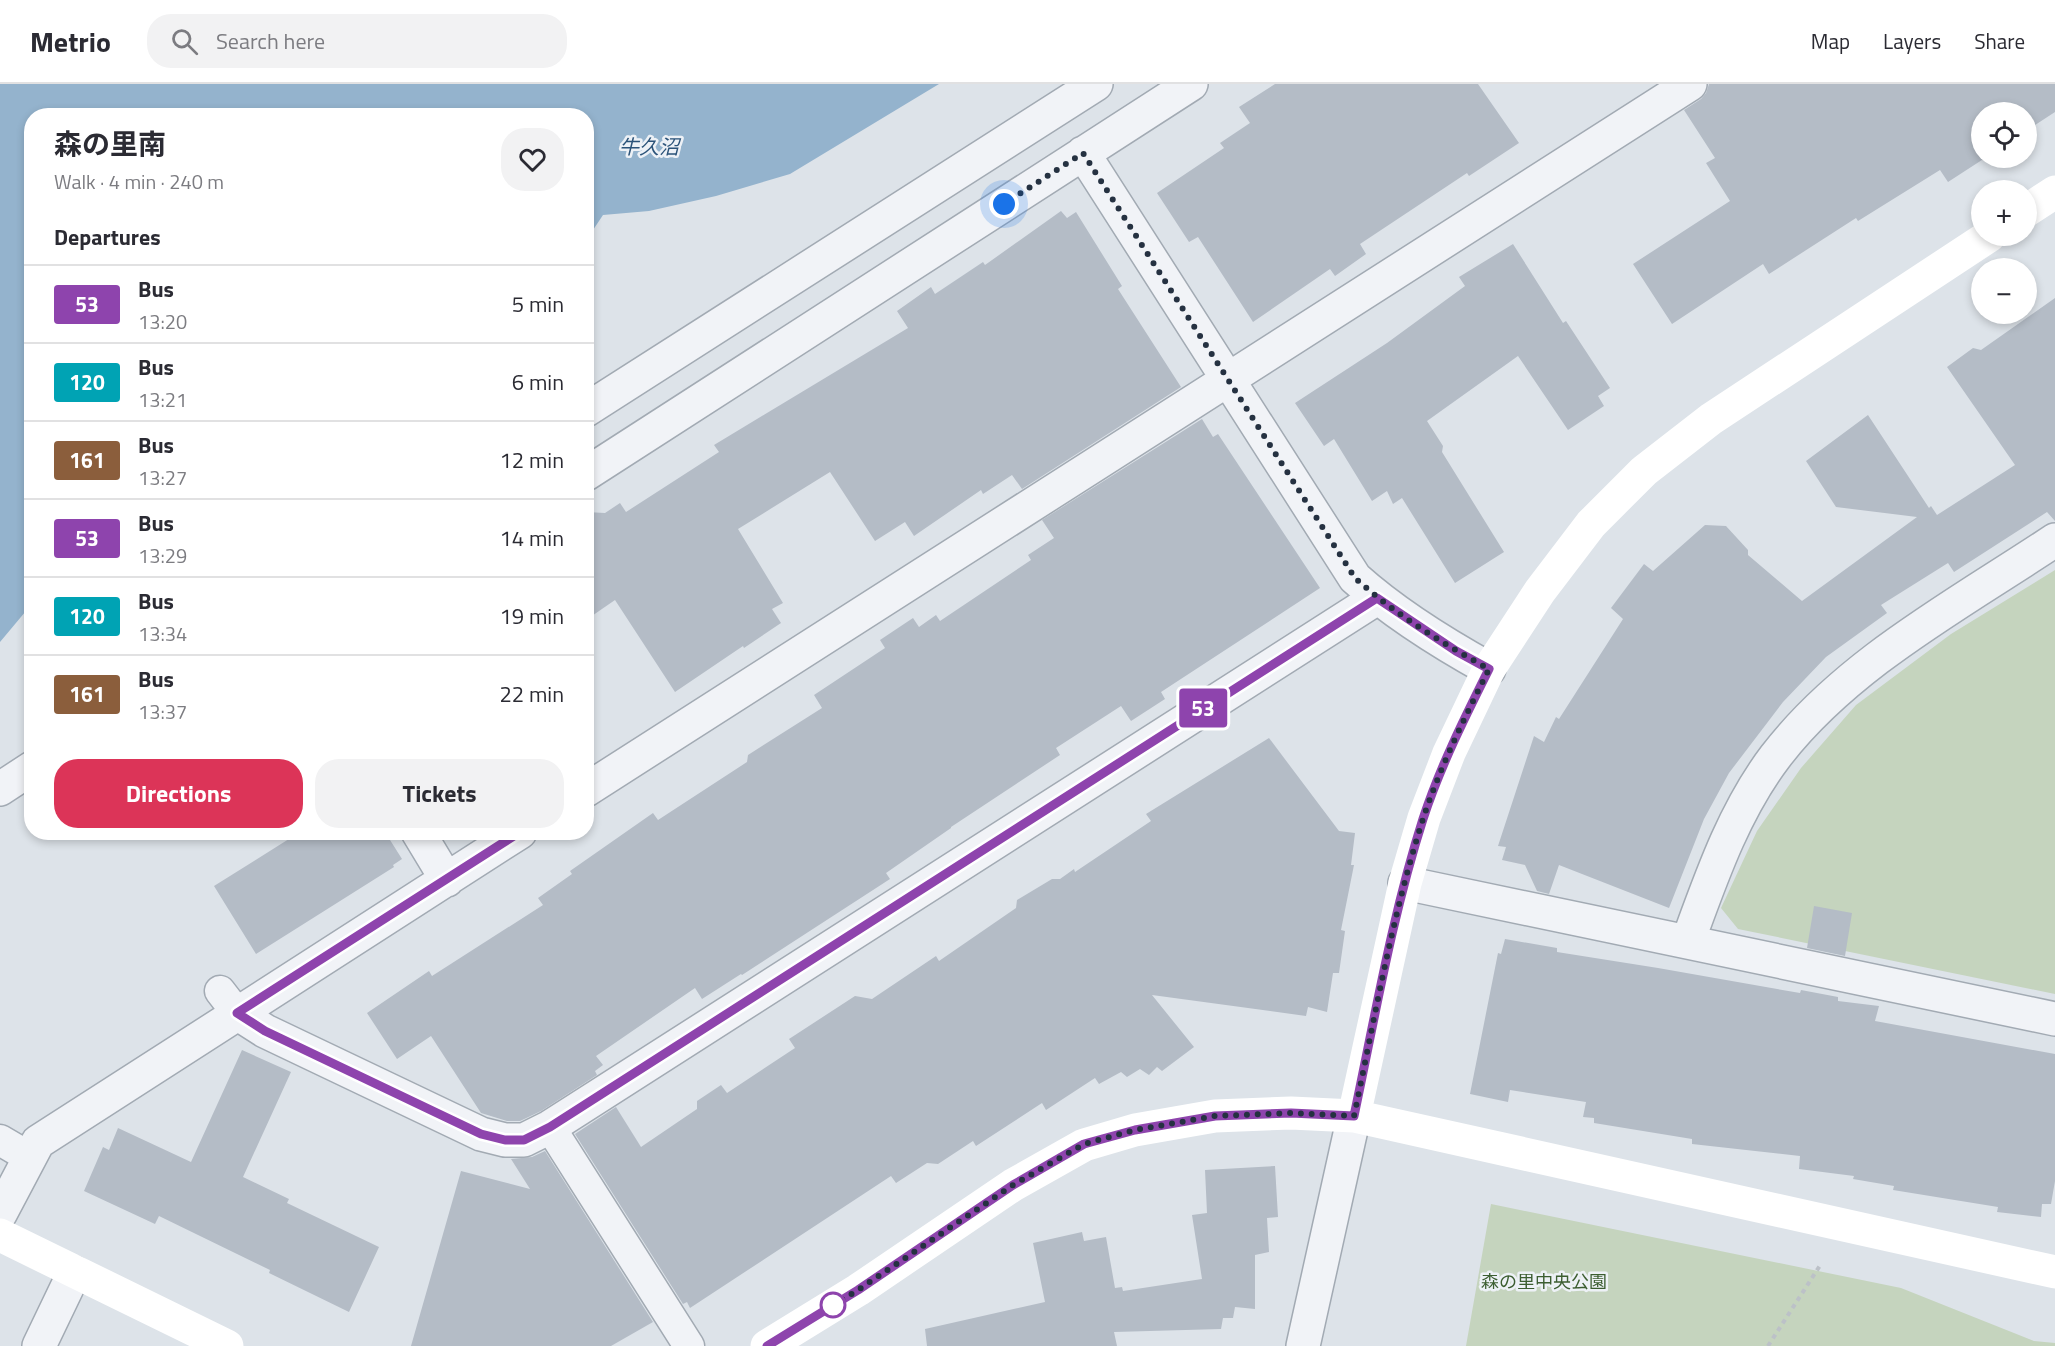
<!DOCTYPE html>
<html lang="en">
<head>
<meta charset="utf-8">
<style>
  body { margin:0; font-family:"Titillium Web","Noto Sans JP",sans-serif; background:#f2f2f3; color:#2b2b33; height:100vh; display:flex; flex-direction:column; font-size:22px; white-space:nowrap }
  * { box-sizing:border-box; margin:0 }
  p { font-size:20px; color:#7c7c81 }
  .icon { flex:none; width:33px; height:33px; fill:none; stroke:currentColor; stroke-width:2; stroke-linecap:round; stroke-linejoin:round }
  .map { position:relative; flex:1; overflow:hidden }
  .details { position:absolute; left:24px; top:24px; width:570px; height:732px; display:flex; flex-direction:column; background:#fff; border-radius:24px; box-shadow:0 3px 9px #0003 }
  .details>* { flex:none }
  .badge { padding:0 12px; border-radius:4px; font-size:21px; line-height:39px }
  .controls { position:absolute; left:1971px; top:18px; display:grid; gap:12px }
  .controls a { display:grid; place-items:center; width:66px; height:66px; border-radius:50%; background:#fff; box-shadow:0 3px 9px #0003; font-size:30px }
  .you { position:absolute; width:30px; height:30px; margin:-15px; border:4px solid #fff; border-radius:50%; background:#1a73e8; box-shadow:0 0 0 9px #1a73e833 }
  .map>.badge { position:absolute; translate:-50% -50%; box-shadow:0 0 0 3px #fff }
  h2 { padding:0 30px; font-size:22px; line-height:54px }
  .round { display:grid; place-items:center; flex:none; width:63px; height:63px; border-radius:24px; background:#f2f2f3 }
  .headline { display:flex; align-items:center; justify-content:space-between; height:102px; padding:0 30px }
  h1 { font-size:28px; font-weight:700; line-height:45px }
  .cta { display:flex; gap:12px; margin-top:auto; padding:12px 30px }
  .cta a { flex:1; height:69px; border-radius:24px; background:#dc3458; color:#fff; font-size:24px; font-weight:700; line-height:69px; text-align:center }
  .cta a+a { background:#f2f2f3; color:#2b2b33 }
  ul { padding:0; list-style:none }
  li { display:flex; align-items:center; gap:18px; height:78px; padding:0 30px; border-top:2px solid #e1e1e2 }
  li div { flex:1 }
  li b { display:block; font-size:22px }
  li em { font-style:normal }
  li .badge { min-width:66px; font-weight:700; text-align:center }
  header { display:flex; align-items:center; gap:36px; box-sizing:border-box; height:84px; padding:0 30px; background:#fff; border-bottom:2px solid #e1e1e2 }
  header strong { font-size:28px }
  nav { display:flex; gap:33px; margin-inline-start:auto; font-size:21px }
  .search { width:420px; height:54px; background:#f2f2f3; display:flex; align-items:center; gap:15px; box-sizing:border-box; padding:0 21px; border-radius:24px; color:#7c7c81; font-size:22px }
  .map>svg:first-child { display:block }
  .green { fill:#c5d4be }
  .water { fill:#94b3cd }
  .building { fill:#b4bcc6 }
  .lines { fill:none; stroke-linecap:round; stroke-linejoin:round }
  .lane-casing { stroke:#a2aab3; stroke-width:33 }
  .street-casing { stroke:#a2aab3; stroke-width:36 }
  .path { stroke:#bcc1c8; stroke-width:4; stroke-dasharray:4.5 4.5; stroke-linecap:butt }
  .lane { stroke:#f1f3f7; stroke-width:30 }
  .street { stroke:#f1f3f7; stroke-width:33 }
  .secondary { stroke:#fff; stroke-width:33 }
  .line-casing { stroke:#fff; stroke-width:14 }
  .line { stroke:#8e44ad; stroke-width:9 }
  .walk { stroke:#253141; stroke-width:6; stroke-dasharray:0 10.8 }
  .stop-dot { fill:#fff; stroke:#8e44ad; stroke-width:3 }
  .labels { text-anchor:middle; dominant-baseline:central; stroke-width:5; stroke-linejoin:round; paint-order:stroke }
  .park-label { font-size:18px; fill:#3c5e31; stroke:#edf1f6 }
  .water-label { font-size:20px; font-style:italic; fill:#2b5379; stroke:#edf1f6 }
</style>
</head>
<body>
<header>
<strong>Metrio</strong>
<div class="search"><svg class="icon" aria-label="search" viewBox="0 0 24 24"><circle cx="10" cy="10" r="6"/><path d="M15 15l6 6"/></svg>Search here</div>
<nav><a>Map</a><a>Layers</a><a>Share</a></nav>
</header>
<div class="map">
<svg width="2055" height="1262" viewBox="0 0 2055 1262">
  <rect width="100%" height="100%" fill="#dde3e9"/>
  <!-- green -->
  <path class="green" d="M2055 486V910L1738 845 1721 824 1757 747 1801 684 1856 621 1951 550Z
    M1491 1120 1901 1204 2034 1257 2055 1259V1262H1466Z"/>
  <!-- water -->
  <path class="water" d="M0 0H939L790 90 716 112 649 127 603 131 587 155 586 32H32L31 521 0 558Z"/>
  <!-- building -->
  <path class="building" d="M1275 0H1478L1519 59 1469 92 1467 89 1360 160 1366 170 1335 192 1330 185 1253 238 1198 153 1189 158 1157 109 1224 64 1220 59 1250 39 1239 23Z
    M1709 0H2055V28L2026 47V28H1982V74H1985L1948 98 1940 86 1858 137 1856 134 1769 190 1763 180 1672 240 1633 180 1730 117 1706 79 1715 74 1684 26 1701 15 1706 9Z
    M1061 127 1067 134 1076 128 1122 202 1118 205 1181 303 1022 405 1012 391 983 410 981 406 914 452 905 438 875 457 830 388 738 445 783 519 772 525 781 539 744 564 743 562 675 608 615 516 586 536V428L605 429 620 419 626 428 719 368 714 361 908 244 897 227 931 203 935 210 983 178 985 181Z
    M1513 160 1563 239 1566 237 1610 304 1598 312 1604 322 1568 346 1518 272 1427 337 1443 362 1442 368 1504 468 1455 499 1402 414 1393 420 1387 407 1372 417 1334 355 1324 362 1295 319 1387 259 1465 202 1459 193Z
    M2055 214V437L2047 428 1954 488 1948 479 1881 521 1887 529 1826 573 1783 618 1729 689 1704 735 1669 824 1559 781 1549 810 1537 807 1525 781 1502 776 1506 763 1498 762 1534 652 1544 658 1556 633 1559 635 1623 535 1611 524 1644 480 1653 487 1705 441 1726 442 1748 466V471L1802 517 1917 433 1836 423 1806 377 1868 331 1929 424 1931 422 1937 431 2015 381 1947 283 1973 264 1981 266Z
    M1202 335 1213 353 1218 350 1320 504 1161 608 1165 615 1131 637 1121 622 1056 664 1060 671 951 743V744L886 789 890 795 742 891 741 890 702 915 695 904 596 972 603 981 595 987 597 991 541 1027 520 1037H507L481 1029 431 952 397 975 367 929 429 887 432 892 543 821 538 814 572 790 570 787 653 729 658 736 747 678 748 671 822 624 814 611 885 564 880 556 913 534 919 543 936 531 940 537 1031 476 1028 471 1054 454 1042 436Z
    M1269 654 1339 747 1355 749 1351 781H1354L1341 846 1345 847 1339 889H1333L1327 928 1308 923 1306 932 1152 911 1194 963 1162 987 1157 983 1149 991 1140 985 1127 993 1121 988 1099 1000 1095 994 1046 1026 1042 1019 976 1062 973 1057 938 1080 927 1079 896 1099 891 1092 690 1224 687 1218 683 1220 575 1050 616 1023 641 1063 697 1025V1017L721 1001 727 1009 795 964 789 955 855 912 872 915 936 872 939 877 1016 824 1017 816 1052 795H1060L1074 785 1075 788 1151 737 1146 730Z
    M300 748H385L402 775 393 781 394 783 256 870 214 802Z
    M1814 822 1852 829 1845 872 1807 864Z
    M1505 855 1557 864V868L1658 884 1800 909 1801 906 1838 913V917L1879 922 1875 937 2055 970V1097L2051 1120H2042L2041 1133 1997 1128 1998 1123 1893 1106 1894 1102 1853 1095 1854 1092 1799 1085 1800 1072 1692 1060V1055L1594 1039V1034L1583 1033 1586 1018 1510 1006 1508 1018 1470 1010 1498 869 1501 870Z
    M242 966 291 988 243 1093 289 1115 287 1119 379 1163 349 1228 269 1189 270 1186 159 1132 155 1140 84 1107 103 1063 109 1066 118 1044 191 1078Z
    M545 1067 653 1238 611 1262H411L461 1087 530 1105 511 1075 532 1073Z
    M1275 1082 1278 1133 1267 1134 1269 1168 1255 1171V1225L1235 1223 1233 1234H1223L1221 1245 1114 1248 1117 1262H927L925 1245 1045 1218 1033 1159 1082 1148 1084 1157 1106 1153 1115 1204 1122 1203 1123 1207 1202 1195 1192 1131 1207 1129 1205 1086Z"/>
  <g class="lines">
    <defs>
      <path id="lane" d="M220 907 237 929
        M550 1043 689 1262
        M0 1056 29 1073"/>
      <path id="street" d="M1083 69 1355 494C1395 530 1442 559 1489 585
        M586 326 1096 0
        M586 390 1191 0
        M0 705 32 684
        M586 706 1690 0
        M418 748 447 796
        M1405 799 2055 935
        M1688 857C1711 794 1734 727 1775 673 1846 580 1959 520 2055 456
        M237 929 265 947 481 1050 505 1056H524L550 1043 1377 514
        M0 1130 38 1058 520 748
        M39 1262 74 1189
        M1303 1262 1354 1032"/>
    </defs>
    <!-- lane casing -->
    <use href="#lane" class="lane-casing"/>
    <!-- street casing -->
    <use href="#street" class="street-casing"/>
    <!-- path -->
    <path class="path" d="M1768 1262 1821 1180"/>
    <!-- lane -->
    <use href="#lane" class="lane"/>
    <!-- street -->
    <use href="#street" class="street"/>
    <!-- secondary -->
    <path class="secondary" d="M2026 127 2055 108
      M1354 1032 1405 799 1424 734 1449 669 1489 585 1540 507 1591 440 1644 387 1711 335 1989 152
      M0 1151 227 1262
      M767 1262 858 1206 1013 1101 1084 1061 1135 1046 1215 1032 1291 1029 1354 1032 2055 1188"/>
  </g>
  <g class="lines">
    <defs>
      <path id="line" d="M520 748 237 929 265 947 481 1050 505 1056H524L550 1043 1377 514 1456 567 1489 585C1465 633 1440 683 1423 735 1392 832 1375 933 1354 1032L1291 1029 1215 1032 1135 1046 1084 1060 1013 1101 858 1206 767 1262"/>
    </defs>
    <!-- line casing -->
    <use href="#line" class="line-casing"/>
    <!-- line -->
    <use href="#line" class="line"/>
    <!-- walk -->
    <path class="walk" d="M833 1221 858 1206 1013 1101 1084 1060 1135 1046 1215 1032 1291 1029 1354 1032C1375 933 1392 832 1423 735 1440 683 1465 633 1489 585 1442 559 1395 530 1355 494L1083 69 1004 120"/>
  </g>
  <!-- markers -->
  <circle class="stop-dot" cx="833" cy="1221" r="12"/>
  <g class="labels">
    <!-- park labels -->
    <g class="park-label">
      <text x="1544" y="1197">森の里中央公園</text>
    </g>
    <!-- water labels -->
    <g class="water-label">
      <text x="649" y="62">牛久沼</text>
    </g>
  </g>
</svg>
<div class="controls">
<a><svg class="icon" aria-label="locate" viewBox="0 0 24 24"><circle cx="12" cy="12" r="6"/><path d="M12 2v4M12 18v4M2 12h4M18 12h4"/></svg></a>
<a>+</a>
<a>−</a>
</div>
<div class="you" style="left:1004px;top:120px"></div>
<b class="badge" style="left:1203px;top:624px;background:#8e44ad;color:#fff">53</b>
<section class="details">
<div class="headline"><div><h1>森の里南</h1><p>Walk · 4 min · 240 m</p></div><a class="round"><svg class="icon" aria-label="heart" viewBox="0 0 24 24"><path d="M12 20l-8-8c-3-5 5-10 8-4 3-6 11-1 8 4z"/></svg></a></div>
<h2>Departures</h2>
<ul>
<li><span class="badge" style="background:#8e44ad;color:#fff">53</span><div><b>Bus</b><p>13:20</p></div><em>5 min</em></li>
<li><span class="badge" style="background:#00a3b4;color:#fff">120</span><div><b>Bus</b><p>13:21</p></div><em>6 min</em></li>
<li><span class="badge" style="background:#8b5e3c;color:#fff">161</span><div><b>Bus</b><p>13:27</p></div><em>12 min</em></li>
<li><span class="badge" style="background:#8e44ad;color:#fff">53</span><div><b>Bus</b><p>13:29</p></div><em>14 min</em></li>
<li><span class="badge" style="background:#00a3b4;color:#fff">120</span><div><b>Bus</b><p>13:34</p></div><em>19 min</em></li>
<li><span class="badge" style="background:#8b5e3c;color:#fff">161</span><div><b>Bus</b><p>13:37</p></div><em>22 min</em></li>
</ul>
<div class="cta"><a>Directions</a><a>Tickets</a></div>
</section>
</div>
</body>
</html>
